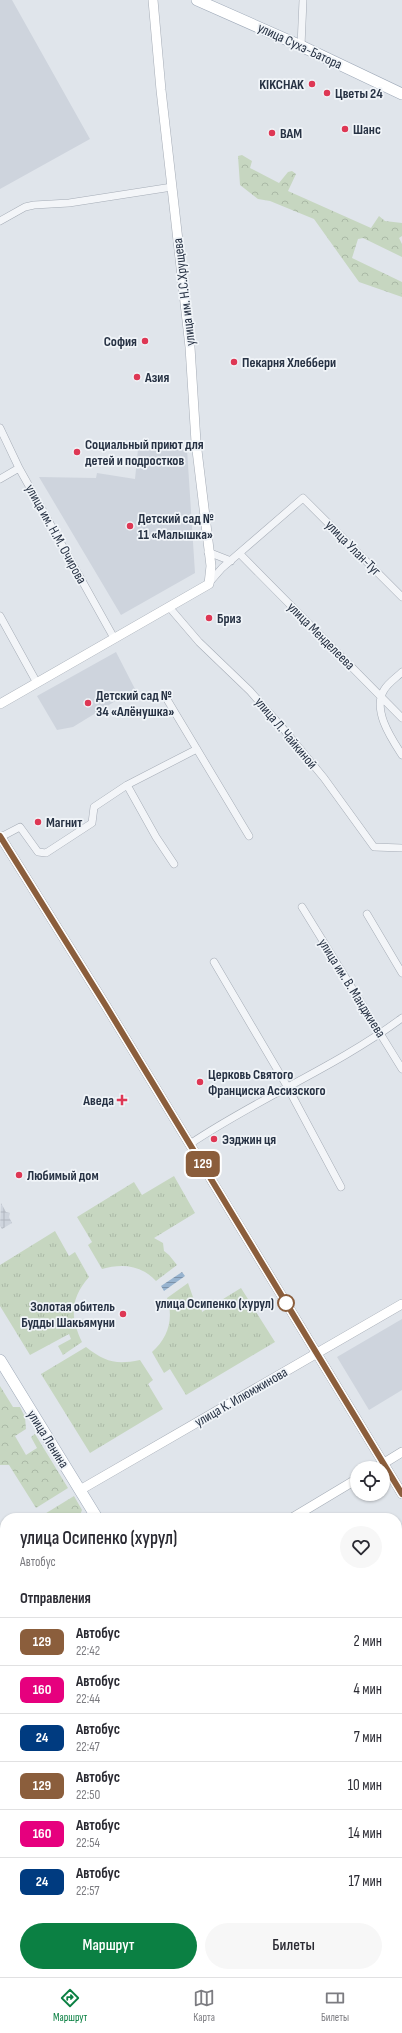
<!DOCTYPE html>
<html lang="ru">
<head>
<meta charset="utf-8">
<style>
  body { margin:0; font-family:"Sofia Sans Condensed",sans-serif; background:#f7f7f7; color:#2b2b33; height:100vh; display:flex; flex-direction:column; font-size:15px; white-space:nowrap }
  * { box-sizing:border-box; margin:0 }
  p { font-size:13px; color:#7c7c81 }
  .icon { flex:none; width:22px; height:22px; fill:none; stroke:currentColor; stroke-width:2; stroke-linecap:round; stroke-linejoin:round }
  .map { position:relative; flex:1; overflow:hidden }
  .panel { position:absolute; left:0px; top:1513px; width:402px; height:464px; display:flex; flex-direction:column; background:#fff; border-radius:16px 16px 0 0; box-shadow:0 1px 3px #0004 }
  .panel>* { flex:none }
  .badge { padding:0 8px; border-radius:6px; font-size:14px; line-height:26px }
  .controls { position:absolute; left:350px; top:1461px; display:grid; gap:8px }
  .controls a { display:grid; place-items:center; width:40px; height:40px; border-radius:50%; background:#fff; box-shadow:0 1px 3px #0004; font-size:20px }
  .map>.badge { position:absolute; translate:-50% -50%; box-shadow:0 0 0 2px #fff }
  h2 { padding:0 20px; font-size:15px; line-height:36px }
  .round { display:grid; place-items:center; flex:none; width:42px; height:42px; border-radius:21px; background:#f7f7f7 }
  .headline { display:flex; align-items:center; justify-content:space-between; height:68px; padding:0 20px }
  h1 { font-size:19px; font-weight:600; line-height:30px }
  .cta { display:flex; gap:8px; margin-top:auto; padding:8px 20px }
  .cta a { flex:1; height:46px; border-radius:24px; background:#0b8043; color:#fff; font-size:16px; font-weight:600; line-height:46px; text-align:center }
  .cta a+a { background:#f7f7f7; color:#2b2b33 }
  ul { padding:0; list-style:none }
  li { display:flex; align-items:center; gap:12px; height:48px; padding:0 20px; border-top:1px solid #e1e1e2 }
  li div { flex:1 }
  li b { display:block; font-size:15px }
  li em { font-style:normal }
  li .badge { min-width:44px; font-weight:700; text-align:center }
  .menu { display:flex; justify-content:space-around; align-items:center; height:56px; border-top:1px solid #e1e1e2; background:#fff; font-size:11px; color:#7c7c81 }
  .menu a { display:grid; justify-items:center; gap:2px }
  .menu .on { color:#0b8043 }
  .map>svg:first-child { display:block }
  .built { fill:#ced4dd }
  .industrial { fill:url(#industrial-grid) }
  .grass { fill:url(#grass-tufts) }
  .forest { fill:url(#forest-crowns) }
  .water { fill:url(#water-rules) }
  .lines { fill:none; stroke-linecap:round; stroke-linejoin:round }
  .street-casing { stroke:#a5acb6; stroke-width:8 }
  .secondary-casing { stroke:#a5acb6; stroke-width:10 }
  .primary-casing { stroke:#9ea9b8; stroke-width:12 }
  .street { stroke:#f3f5f8; stroke-width:7 }
  .secondary { stroke:#fff; stroke-width:9 }
  .primary { stroke:#fff; stroke-width:11 }
  .line-casing { stroke:#fff; stroke-width:9 }
  .line { stroke:#8b5e3c; stroke-width:6 }
  .poi-dot { fill:#de3754; stroke:#f0f4f8; stroke-width:1.5 }
  .stop-dot { fill:#fff; stroke:#8b5e3c; stroke-width:2 }
  .labels { text-anchor:middle; dominant-baseline:central; stroke-width:3.5; stroke-linejoin:round; paint-order:stroke }
  .street-label { font-size:14px; fill:#273244; stroke:#f0f4f8 }
  .poi-label { font-size:14px; font-weight:bold; fill:#273244; stroke:#f0f4f8; text-anchor:start }
  .stop-label { font-size:14px; font-weight:bold; fill:#273244; stroke:#f0f4f8; text-anchor:end }
</style>
</head>
<body>
<div class="map">
<svg width="402" height="1977" viewBox="0 0 402 1977">
  <defs>
    <pattern id="industrial-grid" width="8" height="8" patternUnits="userSpaceOnUse"><rect width="8" height="8" fill="#ced4dd"/><path d="M0 4h8M4 0v8" fill="none" stroke="#b1b6bf"/></pattern>
    <pattern id="grass-tufts" width="24" height="20" patternUnits="userSpaceOnUse"><rect width="24" height="20" fill="#c6d6c0"/><path d="M3 7l-1-3M5 7V3M7 7l1-3M15 17l-1-3M17 17v-4M19 17l1-3" fill="none" stroke="#aab8a6"/></pattern>
    <pattern id="forest-crowns" width="20" height="18" patternUnits="userSpaceOnUse"><rect width="20" height="18" fill="#c6d6c0"/><path d="M2 6a3 3 0 1 1 6 0M12 15a3 3 0 1 1 6 0" fill="none" stroke="#aab8a6"/></pattern>
    <pattern id="water-rules" width="6" height="5" patternUnits="userSpaceOnUse"><rect width="6" height="5" fill="#97b3cf"/><path d="M0 2.5h6" fill="none" stroke="#7b92aa"/></pattern>
  </defs>
  <rect width="100%" height="100%" fill="#e0e5eb"/>
  <!-- built -->
  <path class="built" d="M0 0H12L90 139 0 189Z
    M138 449H187L195 573 121 615 39 477 96 478 97 473 135 479Z
    M116 652 135 689 73 727 57 730 37 696Z
    M402 1319V1390L369 1410 337 1357Z
    M397 1718 402 1724V1772L397 1774Z
    M0 1768 2 1771 5 1769V1842L0 1831Z"/>
  <!-- industrial -->
  <path class="industrial" d="M1 1203 6 1212 10 1213 9 1217 12 1223 2 1229 0 1226Z"/>
  <!-- grass -->
  <path class="grass" d="M174 1176 195 1213 154 1238 163 1243 164 1251 169 1255 177 1265 156 1281C141 1265 122 1263 102 1269L88 1245 92 1242 77 1217 134 1182 142 1195Z
    M55 1231 69 1256 75 1252 89 1277C70 1299 70 1317 82 1342L63 1355 58 1346 71 1339 69 1334 30 1355 0 1306V1265Z
    M188 1283 194 1300 201 1306 202 1312 241 1288 275 1342 186 1395 170 1369 164 1373 152 1352C168 1338 174 1319 167 1298Z
    M86 1347C105 1362 116 1365 140 1360L153 1380 148 1384 163 1409 90 1453 41 1374Z"/>
  <!-- forest -->
  <path class="forest" d="M242 155 252 161 250 168 279 183 288 172 292 171 296 174 288 191 371 228 379 216 385 221 402 223V236L399 238 402 244V257L363 238 358 239 352 258 402 282V297L359 282 314 219 270 201 258 199 240 185 238 156Z
    M0 1386 13 1407H20L25 1417 26 1429 15 1436 26 1455 37 1448 31 1437 35 1434 68 1488 36 1508 9 1465H0Z
    M74 1496 82 1510 80 1515 82 1518H44L43 1515Z"/>
  <!-- water -->
  <path class="water" d="M182 1272 185 1276 164 1291 161 1286Z"/>
  <g class="lines">
    <defs>
      <path id="street" d="M301 46 303 0
        M0 221 25 207 34 205 69 203 172 187
        M0 428 19 468 114 638
        M0 479 19 468
        M208 552 231 561
        M240 554 402 718
        M209 583 222 568 303 498 402 597
        M169 607 199 642 250 691 286 732 324 778 374 847 402 848
        M0 616 37 683
        M402 672C397 677 388 683 384 690 372 710 391 738 402 755
        M168 701 249 836
        M127 785 156 837 174 864
        M1 837 20 827 38 852 46 853 92 823 94 807 127 785 197 749
        M302 907 402 1069
        M367 914 402 973
        M214 962 287 1086 341 1187
        M190 1144C258 1098 336 1067 402 1018
        M0 1893 5 1890
        M0 1928 5 1940
        M157 1977 166 1972"/>
      <path id="secondary" d="M0 704 209 584 211 566 196 442 190 347 161 90 153 0
        M0 836 106 1006 402 1494
        M376 1468 402 1452
        M80 1490 402 1304
        M292 1518 357 1479
        M0 1601 5 1598
        M397 1654 402 1651
        M0 1696 5 1693
        M397 1832 402 1829
        M174 1972 177 1977"/>
      <path id="primary" d="M197 0 301 46 402 94
        M0 1360 97 1518
        M374 1972 377 1977"/>
    </defs>
    <!-- street casing -->
    <use href="#street" class="street-casing"/>
    <!-- secondary casing -->
    <use href="#secondary" class="secondary-casing"/>
    <!-- primary casing -->
    <use href="#primary" class="primary-casing"/>
    <!-- street -->
    <use href="#street" class="street"/>
    <!-- secondary -->
    <use href="#secondary" class="secondary"/>
    <!-- primary -->
    <use href="#primary" class="primary"/>
  </g>
  <g class="lines">
    <defs>
      <path id="line" d="M0 836 106 1006 402 1494"/>
    </defs>
    <!-- line casing -->
    <use href="#line" class="line-casing"/>
    <!-- line -->
    <use href="#line" class="line"/>
  </g>
  <!-- markers -->
  <g class="poi-dot">
    <circle cx="312" cy="84" r="4"/>
    <circle cx="327" cy="93" r="4"/>
    <circle cx="345" cy="129" r="4"/>
    <circle cx="272" cy="133" r="4"/>
    <circle cx="145" cy="341" r="4"/>
    <circle cx="234" cy="362" r="4"/>
    <circle cx="137" cy="377" r="4"/>
    <circle cx="77" cy="452" r="4"/>
    <circle cx="130" cy="526" r="4"/>
    <circle cx="209" cy="618" r="4"/>
    <circle cx="88" cy="703" r="4"/>
    <circle cx="38" cy="822" r="4"/>
    <circle cx="200" cy="1082" r="4"/>
    <path d="M120 1094h4v4h4v4h-4v4h-4v-4h-4v-4h4z"/>
    <circle cx="214" cy="1139" r="4"/>
    <circle cx="19" cy="1175" r="4"/>
    <circle cx="123" cy="1314" r="4"/>
  </g>
  <circle class="stop-dot" cx="286" cy="1303" r="8"/>
  <g class="labels">
    <!-- street labels -->
    <g class="street-label">
      <text transform="translate(300 46) rotate(25)">улица Сухэ-Батора</text>
      <text transform="translate(184 292) rotate(-97)">улица им. Н.С.Хрущева</text>
      <text transform="translate(56 534) rotate(61)">улица им. Н.М. Очирова</text>
      <text transform="translate(353 548) rotate(45)">улица Улан-Туг</text>
      <text transform="translate(321 636) rotate(45)">улица Менделеева</text>
      <text transform="translate(286 733) rotate(50)">улица Л. Чайкиной</text>
      <text transform="translate(352 988) rotate(58)">улица им. В. Манджиева</text>
      <text transform="translate(241 1397) rotate(-30)">улица К. Илюмжинова</text>
      <text transform="translate(48 1439) rotate(58)">улица Ленина</text>
    </g>
    <!-- poi labels -->
    <g class="poi-label">
      <text x="304" y="84" text-anchor="end">KIKCHAK</text>
      <text x="335" y="93">Цветы 24</text>
      <text x="353" y="129">Шанс</text>
      <text x="280" y="133">ВАМ</text>
      <text x="137" y="341" text-anchor="end">София</text>
      <text x="242" y="362">Пекарня Хлеббери</text>
      <text x="145" y="377">Азия</text>
      <text x="85" y="444">Социальный приют для<tspan x="85" dy="16">детей и подростков</tspan></text>
      <text x="138" y="518">Детский сад №<tspan x="138" dy="16">11 «Малышка»</tspan></text>
      <text x="217" y="618">Бриз</text>
      <text x="96" y="695">Детский сад №<tspan x="96" dy="16">34 «Алёнушка»</tspan></text>
      <text x="46" y="822">Магнит</text>
      <text x="208" y="1074">Церковь Святого<tspan x="208" dy="16">Франциска Ассизского</tspan></text>
      <text x="114" y="1100" text-anchor="end">Аведа</text>
      <text x="222" y="1139">Ээджин ця</text>
      <text x="27" y="1175">Любимый дом</text>
      <text x="115" y="1306" text-anchor="end">Золотая обитель<tspan x="115" dy="16">Будды Шакьямуни</tspan></text>
    </g>
    <!-- stop labels -->
    <g class="stop-label">
      <text x="274" y="1303">улица Осипенко (хурул)</text>
    </g>
  </g>
</svg>
<div class="controls">
<a><svg class="icon" aria-label="locate" viewBox="0 0 24 24"><circle cx="12" cy="12" r="6"/><path d="M12 2v4M12 18v4M2 12h4M18 12h4"/></svg></a>
</div>
<b class="badge" style="left:203px;top:1164px;background:#8b5e3c;color:#fff">129</b>
<section class="panel">
<div class="headline"><div><h1>улица Осипенко (хурул)</h1><p>Автобус</p></div><a class="round"><svg class="icon" aria-label="heart" viewBox="0 0 24 24"><path d="M12 20l-8-8c-3-5 5-10 8-4 3-6 11-1 8 4z"/></svg></a></div>
<h2>Отправления</h2>
<ul>
<li><span class="badge" style="background:#8b5e3c;color:#fff">129</span><div><b>Автобус</b><p>22:42</p></div><em>2 мин</em></li>
<li><span class="badge" style="background:#e6007e;color:#fff">160</span><div><b>Автобус</b><p>22:44</p></div><em>4 мин</em></li>
<li><span class="badge" style="background:#003b80;color:#fff">24</span><div><b>Автобус</b><p>22:47</p></div><em>7 мин</em></li>
<li><span class="badge" style="background:#8b5e3c;color:#fff">129</span><div><b>Автобус</b><p>22:50</p></div><em>10 мин</em></li>
<li><span class="badge" style="background:#e6007e;color:#fff">160</span><div><b>Автобус</b><p>22:54</p></div><em>14 мин</em></li>
<li><span class="badge" style="background:#003b80;color:#fff">24</span><div><b>Автобус</b><p>22:57</p></div><em>17 мин</em></li>
</ul>
<div class="cta"><a>Маршрут</a><a>Билеты</a></div>
</section>
</div>
<nav class="menu">
<a class="on"><svg class="icon" aria-label="directions" viewBox="0 0 24 24"><path d="M12 3l9 9-9 9-9-9zM9 14v-3h6M13 9l2 2-2 2"/></svg>Маршрут</a>
<a><svg class="icon" aria-label="map" viewBox="0 0 24 24"><path d="M3 6l6-2 6 2 6-2v14l-6 2-6-2-6 2zM9 4v14M15 6v14"/></svg>Карта</a>
<a><svg class="icon" aria-label="tickets" viewBox="0 0 24 24"><path d="M3 7h18v10H3zM15 7v10"/></svg>Билеты</a>
</nav>
</body>
</html>
